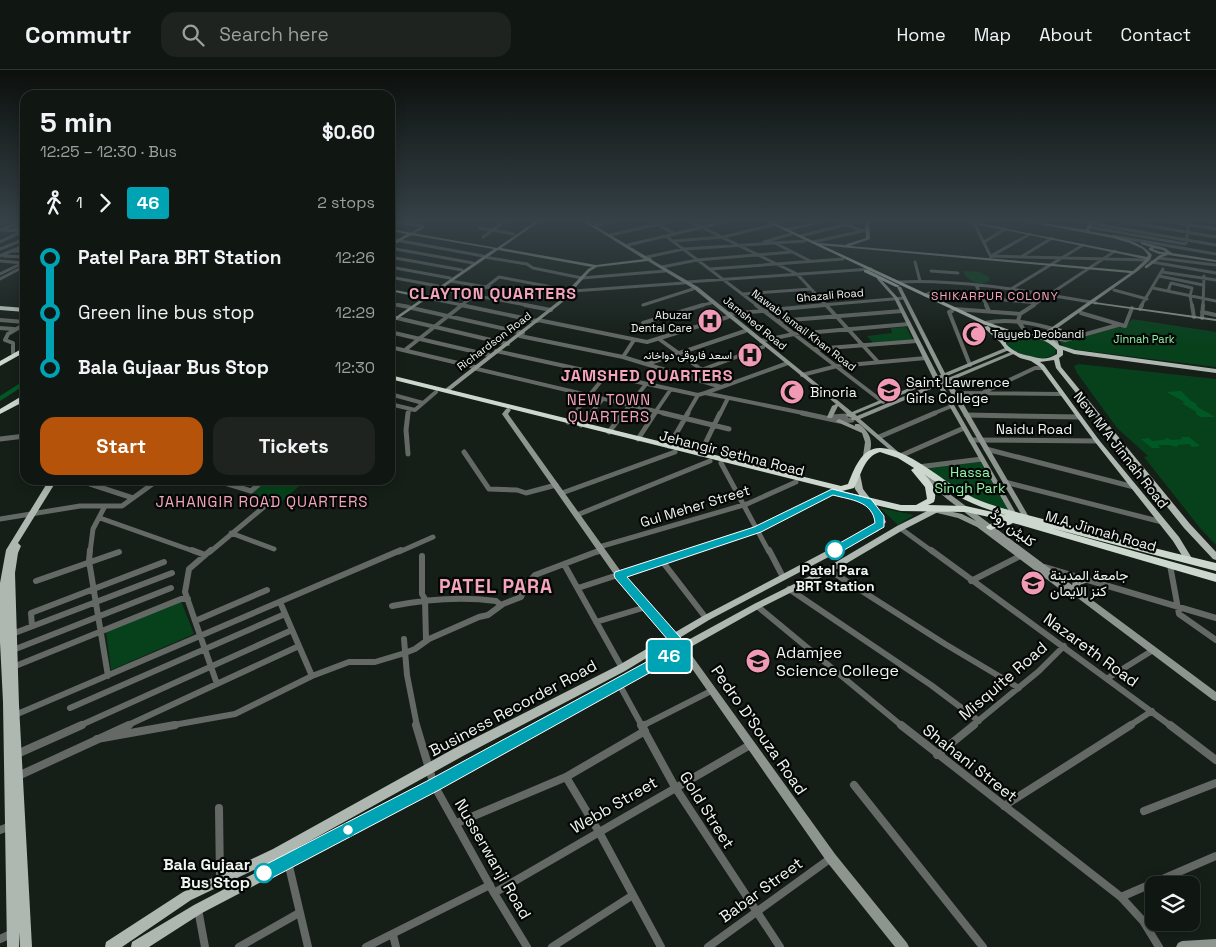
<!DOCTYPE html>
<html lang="en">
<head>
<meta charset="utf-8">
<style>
  body { margin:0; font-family:"Space Grotesk",Vazirmatn,sans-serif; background:#1e231f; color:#f1f3f6; height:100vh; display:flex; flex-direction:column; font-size:19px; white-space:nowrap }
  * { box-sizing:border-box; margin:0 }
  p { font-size:16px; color:#9c9f9f }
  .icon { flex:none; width:28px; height:28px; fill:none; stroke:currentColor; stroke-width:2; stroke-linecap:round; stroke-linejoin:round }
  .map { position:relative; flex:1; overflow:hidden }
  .drawer { position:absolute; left:20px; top:20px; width:375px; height:395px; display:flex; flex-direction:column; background:#101611; border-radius:15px; box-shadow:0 2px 12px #0003,0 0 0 1px #303531 }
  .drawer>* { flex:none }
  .badge { padding:0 10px; border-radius:4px; font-size:18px; line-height:32px }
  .tools { position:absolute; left:1145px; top:806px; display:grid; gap:10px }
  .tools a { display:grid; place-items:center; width:55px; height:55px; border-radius:10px; background:#101611; box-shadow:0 2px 12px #0003,0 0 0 1px #303531; font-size:25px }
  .map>.badge { position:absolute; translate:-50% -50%; box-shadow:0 0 0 2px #fff }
  .legs { display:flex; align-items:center; gap:8px; height:55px; padding:0 20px; font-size:16px }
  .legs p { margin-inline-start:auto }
  .head { display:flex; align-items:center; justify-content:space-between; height:85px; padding:0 20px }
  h1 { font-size:28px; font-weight:600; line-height:38px }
  .cta { display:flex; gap:10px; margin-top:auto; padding:10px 20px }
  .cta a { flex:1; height:58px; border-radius:15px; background:#b45309; color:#fff; font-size:20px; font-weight:600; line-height:58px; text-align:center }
  .cta a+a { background:#1e231f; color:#f1f3f6 }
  ul { padding:0 20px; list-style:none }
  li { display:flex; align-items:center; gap:18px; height:55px; font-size:19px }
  li i { display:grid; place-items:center; width:8px; height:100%; margin:0 6px; background:currentColor }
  li i::after { content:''; width:12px; height:12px; margin:-6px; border:4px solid; border-radius:50%; background:#101611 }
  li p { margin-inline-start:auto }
  li:first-child i { background:linear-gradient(#0000 50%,currentColor 0) }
  li:last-child i { background:linear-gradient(currentColor 50%,#0000 0) }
  header { display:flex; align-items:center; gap:30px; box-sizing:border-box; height:70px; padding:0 25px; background:#101611; border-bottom:1px solid #303531 }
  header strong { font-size:24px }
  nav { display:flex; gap:28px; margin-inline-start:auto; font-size:18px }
  .search { width:350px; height:45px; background:#1e231f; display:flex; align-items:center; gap:12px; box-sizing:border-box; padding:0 18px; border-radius:15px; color:#9c9f9f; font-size:19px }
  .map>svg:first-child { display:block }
  .green { fill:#07411c }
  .water { fill:#005925 }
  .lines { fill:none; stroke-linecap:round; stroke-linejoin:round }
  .river { fill:#005925; fill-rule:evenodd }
  .street-far4 { stroke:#646965; stroke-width:3 }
  .street-far3 { stroke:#646965; stroke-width:4 }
  .street-far2 { stroke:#646965; stroke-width:5 }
  .street-far1 { stroke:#646965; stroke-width:6 }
  .street { stroke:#646965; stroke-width:8 }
  .secondary { fill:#8e958f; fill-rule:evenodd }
  .primary { fill:#aeb8b0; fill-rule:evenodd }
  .highway { fill:#ccd8cd; fill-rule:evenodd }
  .line-1 { fill:#00a3b4; stroke:#fff }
  .stop-1-dot { fill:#fff; stroke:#00a3b4; stroke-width:2.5 }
  .labels { text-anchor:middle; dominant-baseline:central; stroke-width:4.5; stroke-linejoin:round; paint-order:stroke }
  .far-street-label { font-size:11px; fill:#eff5f0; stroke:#040705 }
  .far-poi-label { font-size:11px; fill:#eff5f0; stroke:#040705; text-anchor:end }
  .far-park-label { font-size:11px; fill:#91f5a7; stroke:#040705 }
  .far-neighbourhood-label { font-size:12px; letter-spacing:1px; fill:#f5a4bd; stroke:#040705 }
  .poi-label { font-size:14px; fill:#eff5f0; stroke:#040705; text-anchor:start }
  .street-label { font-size:14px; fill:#eff5f0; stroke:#040705 }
  .park-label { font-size:14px; fill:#91f5a7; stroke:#040705 }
  .stop-label { font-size:14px; font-weight:bold; fill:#eff5f0; stroke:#040705 }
  .neighbourhood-label { font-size:15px; letter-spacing:1px; fill:#f5a4bd; stroke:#040705 }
  .far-district-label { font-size:16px; font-weight:bold; letter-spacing:1px; fill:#f5a4bd; stroke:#040705 }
  .near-street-label { font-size:16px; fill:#eff5f0; stroke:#040705 }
  .near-poi-label { font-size:16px; fill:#eff5f0; stroke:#040705; text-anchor:start }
  .near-stop-label { font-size:16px; font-weight:bold; fill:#eff5f0; stroke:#040705; text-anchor:end }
  .district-label { font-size:19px; font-weight:bold; letter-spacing:1px; fill:#f5a4bd; stroke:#040705 }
</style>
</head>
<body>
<header>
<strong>Commutr</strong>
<div class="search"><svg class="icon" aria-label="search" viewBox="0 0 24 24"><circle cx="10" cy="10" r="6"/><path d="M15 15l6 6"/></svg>Search here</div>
<nav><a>Home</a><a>Map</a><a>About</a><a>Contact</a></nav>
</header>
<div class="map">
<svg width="1216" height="877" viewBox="0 0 1216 877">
  <rect width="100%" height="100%" fill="#151e17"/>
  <!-- green -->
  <path class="green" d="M963 201 979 202 989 207 990 210C981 218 967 211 963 201Z
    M1132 249 1216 262V297L1071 279 1063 276 1059 270 1065 271 1121 256 1125 258Z
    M906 257 913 270 873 273 867 266 892 263 891 258Z
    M1022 265 1046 271 1056 279 1055 284C1040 293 1019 285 1006 275V270L1012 266Z
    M1079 294 1216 309V475L1200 458 1144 387 1148 386 1117 358 1077 303 1074 296Z
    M980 389 1013 443 980 434 918 397Z
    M266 410H303L305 411 280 433 249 424Z
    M880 438 914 445 898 455Z
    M181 531 194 564 111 600 106 562Z"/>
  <!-- water -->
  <path class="water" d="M1181 321 1191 331 1197 334 1196 336 1215 347H1200L1195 343 1197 342 1183 334 1184 332C1178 327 1172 326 1167 322Z
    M1181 367H1189L1200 376 1192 377 1189 374 1178 375 1177 377 1169 375H1158L1160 378H1152L1141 369 1149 368 1152 371 1164 370 1166 368 1172 370 1183 369Z"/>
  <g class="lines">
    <!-- river -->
    <path class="river" d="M25 310V315L0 331V326Z"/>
    <!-- street-far4 -->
    <path class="street-far4" d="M390 151 423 156
      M650 151 675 164
      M689 151 797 204 827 236
      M838 151 863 161
      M1077 151 1216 175
      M1121 151 1216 167
      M1166 151 1216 159
      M1211 151 1216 152
      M974 153 991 187
      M0 154 9 151
      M773 154 785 151
      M594 156 616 151
      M1089 157 1185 174
      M480 158 514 164
      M14 159 25 155
      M1 160 23 151
      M3 160 22 161
      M786 160 823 151
      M411 164 423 157
      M610 165 673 151
      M666 166 758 236
      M800 166 861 151
      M1113 166 1216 184
      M483 167 506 151
      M390 169 483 186
      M674 171 723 167 772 155
      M0 172 25 160
      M764 172 791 164
      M813 172 867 160
      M984 172 1005 159
      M775 173 810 191
      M1186 173 1189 151
      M628 175 728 151
      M390 178 473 193
      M0 179 25 169
      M13 181H25
      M0 186 25 175
      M4 186 25 187
      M991 186 1148 190
      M991 186 1030 164
      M390 187 462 200
      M484 187 527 194 533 198 582 208 665 201
      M647 187 684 179 805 171
      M1021 187 1052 168
      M1158 188 1216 195
      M0 191 23 193
      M915 192 920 211
      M1152 192 1216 203
      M390 197 450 208
      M662 197 697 190 792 182
      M710 199 843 189
      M931 201 958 203
      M1162 202 1216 210
      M0 204 25 192
      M1159 206 1203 215
      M390 207 438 216
      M0 209 25 196
      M451 211 509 221
      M687 212 871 199
      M898 212C964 209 1031 222 1096 233
      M976 215 987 236
      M1153 218 1216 231
      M439 219 532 236
      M1011 219 1083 175
      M1114 220 1147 229
      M1168 221 1171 213 1192 218 1190 226 1192 236
      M743 224 811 219
      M476 225 499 207 573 221 684 213
      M925 225 930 223 1037 233
      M427 228 467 236
      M390 234 406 236
      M643 235 693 219
      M460 236 474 226
      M699 236 711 233
      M811 236 904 228
      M1032 236 1115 181
      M1141 236 1163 199
      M1203 236 1204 206"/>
    <!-- street-far3 -->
    <path class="street-far3" d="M398 235 409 237
      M461 235 537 251
      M525 235 551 240
      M756 235 883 332
      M826 235 878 292
      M986 235 989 241
      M1192 235 1194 247
      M412 238 523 263
      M955 239 1020 244
      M1140 239 1142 235
      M952 241 949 242 970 295
      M1202 242 1216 245
      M1081 243 1125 256 1132 238
      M728 244 825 235
      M397 248 508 274
      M1202 248 1203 235
      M0 250 25 252
      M538 250 647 272 728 247
      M778 251 902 241
      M643 253 703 235
      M985 253C1008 248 1030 252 1053 259
      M0 258 14 259
      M390 262 489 285
      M1027 264 1018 251 1020 244 1034 235
      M520 266 623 287 721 317
      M1052 267 1065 270 1118 255
      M659 269 702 300
      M761 271 794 264 909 254
      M390 277 475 297
      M815 279 917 271
      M405 280 462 235
      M496 281 698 325 705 323 808 344
      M13 283V273L5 270 8 264 25 254
      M623 287 634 270
      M647 294 745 261
      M473 298 668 344
      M802 305 837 296 926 288
      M685 306 763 277
      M984 322 1035 298H1043
      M705 323 788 293
      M954 323 1062 324
      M390 324 423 333
      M390 334 415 340 436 322
      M408 344 409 339
      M574 344 606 305
      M590 344 603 329
      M623 344 646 314
      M654 344 671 319
      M687 344 698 325
      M720 344 728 328
      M932 344 952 336"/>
    <!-- street-far2 -->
    <path class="street-far2" d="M663 343 729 359
      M802 343 839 351 852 350
      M966 345 1079 347
      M831 347 846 346
      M568 352 575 343
      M581 355 591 343
      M609 362 623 343
      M879 367 935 343
      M0 369 25 366
      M638 369 655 343
      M971 370 1097 371
      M669 376 688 343
      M986 379 1134 417
      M464 382 489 419 517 420 526 423 556 415
      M408 384 406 360 408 343
      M700 384 720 343
      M900 386 964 358
      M721 393 769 482
      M918 397 982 389
      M215 410 251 421 264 410
      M1005 412 1162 452
      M90 414 133 428
      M562 423 675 382
      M577 445 710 391
      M100 448 196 482
      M0 449 80 436H122L158 410
      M900 458 933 482
      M231 463 274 479
      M599 477 747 434 796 412
      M90 482 93 459 105 436
      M210 482 271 431
      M399 482 433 467
      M598 482 602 480
      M690 482 757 460 832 422"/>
    <!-- street-far1 -->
    <path class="street-far1" d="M90 480 89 491 108 606
      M192 480 205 485
      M211 480 189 499 185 522 217 614
      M769 480 783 507
      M931 480 1171 656
      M422 486V524L425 529 426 571
      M662 491 706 548
      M564 494 622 598
      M1170 495 1179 544 1216 570
      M1044 497 1216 548
      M829 500 945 574 1019 618
      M36 511 119 482
      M971 511 1020 486
      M578 518 694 480
      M789 519 931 615 979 651
      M280 532 312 606
      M392 536C427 529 460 526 496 531L501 535
      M757 536 902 656
      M195 551 267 520
      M596 552 646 537
      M32 556 31 543 164 492
      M12 564 172 503
      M404 569 407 605 417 656
      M13 580 171 518
      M13 597 181 529H188
      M1108 608 1150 582
      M619 614 642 656
      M70 638 285 544
      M15 645 401 480
      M79 656 292 560
      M126 656 299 576
      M168 656 235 644 312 606 349 592H375L405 583 415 579 429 569 479 547 488 545 503 534 521 527 527 514 535 505 601 480
      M642 656 711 621
      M972 656 1039 601 1064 576
      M1129 656 1152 641"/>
    <!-- street -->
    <path class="street" d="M416 655 434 715 494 823 527 877
      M641 655 675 717 780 877
      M901 655 1121 827 1143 851 1159 877
      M1170 655 1216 690
      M642 656 644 655
      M645 661 566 707 599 762 661 877
      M97 669 175 655
      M17 684 82 655
      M937 685 974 655
      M18 706 129 655
      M854 715 983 877
      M1004 736 1131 655
      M219 738 220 810
      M1144 741 1216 713
      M457 753 566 707
      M0 760 11 756
      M288 792 308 877
      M494 823 750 675
      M1121 827 1216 786
      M198 839 205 877
      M393 865 396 877
      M0 869 11 864
      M239 877 299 843
      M366 877 490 815
      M552 877 633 825
      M708 877 831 788"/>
    <!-- secondary -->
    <path class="secondary" d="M536 151H540L501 178 596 195 644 189 583 151H587L649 188H651L652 190 698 217 852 342 933 308 894 228 877 209V207H879L898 228 938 306 941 305 897 217V216L901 217 945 303 1005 278H1009V280L947 306 948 308 1011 282H1015L1016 283 950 311 1029 447 1028 449H1024L945 313 942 314 1016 443 1015 445H1013L1010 443 938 316 860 349 903 386 900 388 898 387 855 350H852L851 349 852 348 847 346 846 345 847 344 838 336 832 348H828L827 347 832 336 836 334 694 219 648 191 597 197 590 201 575 218V222L559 235 448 322H444V320C486 286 530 255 571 221V217L588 199 592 197 498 180 390 254V251L423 228 390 221V219L426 226 494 179 411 165 390 177V174L407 164 390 161V159L497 178ZM935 311 936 313 857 346 855 344Z
      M865 151H869L870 169 850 176 1133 201 1144 191 1145 189 961 151H968L1147 187 1148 185 1143 179 1130 173 1113 168 1023 151H1031L1086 160 1089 151H1093L1089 161C1110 165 1138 168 1152 185L1150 190 1139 200 1049 264 1038 268 1036 267V266L1045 262 1130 203 818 175 816 174 818 173 846 175 847 174 866 168Z
      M1141 172 1165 178 1172 183 1216 190V192L1168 185 1162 187 1147 198H1145V196L1160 185 1163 184H1159L1149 180V178L1151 177 1141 174ZM1154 178 1163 180 1166 182H1161L1153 179Z
      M1094 232 1216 249V251L1096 234H1094Z
      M1058 258 1062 259 1056 266 1059 275 1056 277 1053 275 1051 266Z
      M508 338 511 340 508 344 622 503 685 576 835 784 907 873 909 877H895L827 792 679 580 616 507 502 344 506 339Z
      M839 349 855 356V354H859C871 363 874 373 868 387L866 388 863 386 865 372 862 363 837 352 836 351Z
      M923 403 925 404 951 425 1072 515 1073 511 1085 507 1088 508 1089 510 1088 512 1080 515V521L1216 622V631L1213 630 1075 526 1072 527 1069 526 977 457 958 448 933 442 932 440 935 438 962 444 976 451 947 429 921 406 920 405Z
      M1216 869V877H1176L1178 873 1182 871Z"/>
    <!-- primary -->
    <path class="primary" d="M765 151H770L987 252 1018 263 1032 264 1044 267 1054 271 1059 275 1075 280 1216 299V303L1074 284 1063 280V285L1059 288 1061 297 1190 454 1216 482V490L1213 489 1184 458 1056 298 1054 290 1040 292 1044 295 1099 370 1179 467 1193 490 1192 492H1186L1173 471 1095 372 1040 297 1031 291 1020 288 1006 280 1000 272 983 257 988 256 1002 268 1007 264 1010 263 983 254ZM1010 266C1027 265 1045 267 1057 280V284C1047 290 1041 289 1030 286 1020 284 1014 282 1006 274V270Z
      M864 200H868L900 216 896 217 864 202Z
      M854 404H860L863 419 882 444 886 452 878 461 709 550 625 601 463 686 281 787 191 830 122 877H105L106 872 183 822 273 779 455 678 619 595 703 546 872 457 878 452 855 419 854 413Z
      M49 410H57L18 473 21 476 18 483 15 503 19 635 32 877H20L19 862V877H7L3 632 0 572V513L6 480Z
      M944 436 948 439 947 441 938 442 903 460 832 502 760 538 438 719 202 843 149 877H131L132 872 194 835 430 711 754 534 826 498 897 456 933 438Z"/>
    <!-- highway -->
    <path class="highway" d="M0 236 25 238V242L0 240Z
      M25 277V282L0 296V291Z
      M390 305 841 416 848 414C854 400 861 377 881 378 914 380 949 419 981 431 1004 440 1030 445 1054 452 1108 467 1162 480 1216 493V501L1051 458 1216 504V512L1013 453 1009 455H1001L991 460 988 459 986 457 998 449 966 442 901 441 833 425 829 422 832 419 390 309ZM880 382 898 388 914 398 911 400 925 417 927 429 916 435H901L842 421 854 418C861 406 864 386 880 382ZM924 404C953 425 971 435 1006 445L966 436 928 435 934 432C938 421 932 412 924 404Z
      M22 326H25V331L0 344V339Z"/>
  </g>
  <!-- sky -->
  <linearGradient id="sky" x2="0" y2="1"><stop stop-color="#0c100d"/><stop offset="0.55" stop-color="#354147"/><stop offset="1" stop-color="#354147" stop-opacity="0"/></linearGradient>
  <rect width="1216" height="274" fill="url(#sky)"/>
  <!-- line-1 -->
  <path class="line-1" d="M832 419 871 429 884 446V457L839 483H831L830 480 831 478 875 453C873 431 851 430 833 425L761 462 627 507 687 575 689 578 687 582 439 720 270 809 264 811 259 809 257 803 259 798 429 710 674 577 615 508 614 505 615 502 754 457Z"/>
  <!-- icons -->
  <defs>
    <symbol id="hospital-disc" viewBox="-11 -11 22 22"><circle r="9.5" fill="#f09ab5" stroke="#040705"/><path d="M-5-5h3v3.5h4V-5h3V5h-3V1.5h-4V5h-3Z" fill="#111"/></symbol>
    <symbol id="mosque-disc" viewBox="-11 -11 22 22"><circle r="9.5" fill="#f09ab5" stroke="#040705"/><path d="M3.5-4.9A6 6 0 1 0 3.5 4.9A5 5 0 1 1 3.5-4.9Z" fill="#111"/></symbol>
    <symbol id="university-disc" viewBox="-11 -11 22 22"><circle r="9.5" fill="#f09ab5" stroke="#040705"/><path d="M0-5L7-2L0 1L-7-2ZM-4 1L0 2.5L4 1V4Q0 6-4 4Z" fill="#111"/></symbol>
  </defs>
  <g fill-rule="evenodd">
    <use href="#hospital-disc" x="696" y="237" width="28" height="28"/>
    <use href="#mosque-disc" x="960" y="250" width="28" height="28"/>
    <use href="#hospital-disc" x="736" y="271" width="28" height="28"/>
    <use href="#university-disc" x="875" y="306" width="28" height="28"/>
    <use href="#mosque-disc" x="778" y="308" width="28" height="28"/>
    <use href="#university-disc" x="1019" y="499" width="28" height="28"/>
    <use href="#university-disc" x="744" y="577" width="28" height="28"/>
  </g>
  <!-- markers -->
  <g class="stop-1-dot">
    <circle cx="835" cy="480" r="9"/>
    <circle cx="348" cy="760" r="6"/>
    <circle cx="264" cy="803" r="9"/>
  </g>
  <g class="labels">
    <!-- far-street labels -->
    <g class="far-street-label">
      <text transform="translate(830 225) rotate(-5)">Ghazali Road</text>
      <text transform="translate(755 253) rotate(39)">Jamshed Road</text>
      <text transform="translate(804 260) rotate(37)">Nawab Ismail Khan Road</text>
      <text transform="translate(494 271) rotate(-37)">Richardson Road</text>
    </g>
    <!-- far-poi labels -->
    <g class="far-poi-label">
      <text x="692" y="245">Abuzar<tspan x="692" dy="13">Dental Care</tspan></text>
      <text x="992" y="264" text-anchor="start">Tayyeb Deobandi</text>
      <text x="732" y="285">اسعد فاروقی دواخانہ</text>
    </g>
    <!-- far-park labels -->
    <g class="far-park-label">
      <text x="1144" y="269">Jinnah Park</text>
    </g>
    <!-- far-neighbourhood labels -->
    <g class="far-neighbourhood-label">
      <text x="995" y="226">SHIKARPUR COLONY</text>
    </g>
    <!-- poi labels -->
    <g class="poi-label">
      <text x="906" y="312">Saint Lawrence<tspan x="906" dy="16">Girls College</tspan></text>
      <text x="810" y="322">Binoria</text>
      <text x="1050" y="505">جامعة المدينة<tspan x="1050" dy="16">كنز الايمان</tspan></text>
    </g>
    <!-- street labels -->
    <g class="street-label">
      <text x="1034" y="359">Naidu Road</text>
      <text transform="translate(1121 380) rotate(52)">New M A Jinnah Road</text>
      <text transform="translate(732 383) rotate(14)">Jehangir Sethna Road</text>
      <text transform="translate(695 436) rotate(-17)">Gul Meher Street</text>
      <text transform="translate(1013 458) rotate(37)">کلیٹن روڈ</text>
      <text transform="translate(1101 461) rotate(16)">M.A. Jinnah Road</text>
    </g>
    <!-- park labels -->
    <g class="park-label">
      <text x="970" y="402">Hassa<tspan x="970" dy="16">Singh Park</tspan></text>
    </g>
    <!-- stop labels -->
    <g class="stop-label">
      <text x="835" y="500">Patel Para<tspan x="835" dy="16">BRT Station</tspan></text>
    </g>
    <!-- neighbourhood labels -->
    <g class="neighbourhood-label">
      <text x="609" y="329">NEW TOWN<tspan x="609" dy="17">QUARTERS</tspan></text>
      <text x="262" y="431">JAHANGIR ROAD QUARTERS</text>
    </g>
    <!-- far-district labels -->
    <g class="far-district-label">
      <text x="493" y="223">CLAYTON QUARTERS</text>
      <text x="647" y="305">JAMSHED QUARTERS</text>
    </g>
    <!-- near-street labels -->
    <g class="near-street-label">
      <text transform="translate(1091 580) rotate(36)">Nazareth Road</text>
      <text transform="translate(1003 611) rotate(-41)">Misquite Road</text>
      <text transform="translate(513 638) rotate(-28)">Business Recorder Road</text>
      <text transform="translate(759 660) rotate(55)">Pedro D'Souza Road</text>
      <text transform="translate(970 693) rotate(38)">Shahani Street</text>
      <text transform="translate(614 735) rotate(-30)">Webb Street</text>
      <text transform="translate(707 740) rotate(58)">Gold Street</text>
      <text transform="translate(493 789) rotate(60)">Nusserwanji Road</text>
      <text transform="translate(761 820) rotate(-36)">Babar Street</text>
    </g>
    <!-- near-poi labels -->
    <g class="near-poi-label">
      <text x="776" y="582">Adamjee<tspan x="776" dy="18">Science College</tspan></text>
    </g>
    <!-- near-stop labels -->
    <g class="near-stop-label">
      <text x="250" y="794">Bala Gujaar<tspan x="250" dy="18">Bus Stop</tspan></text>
    </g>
    <!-- district labels -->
    <g class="district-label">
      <text x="496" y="516">PATEL PARA</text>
    </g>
  </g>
</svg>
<div class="tools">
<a><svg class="icon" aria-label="layers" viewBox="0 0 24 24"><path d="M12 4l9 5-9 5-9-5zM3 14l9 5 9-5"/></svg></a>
</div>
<b class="badge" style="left:669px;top:586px;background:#00a3b4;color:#fff">46</b>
<section class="drawer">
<div class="head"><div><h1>5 min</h1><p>12:25 – 12:30 · Bus</p></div><b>$0.60</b></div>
<div class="legs"><svg class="icon" aria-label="walk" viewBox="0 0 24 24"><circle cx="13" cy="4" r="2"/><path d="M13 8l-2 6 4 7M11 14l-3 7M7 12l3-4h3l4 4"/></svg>1<svg class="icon" aria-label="forward" viewBox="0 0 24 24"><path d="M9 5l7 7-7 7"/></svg><b class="badge" style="background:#00a3b4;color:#fff">46</b><p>2 stops</p></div>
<ul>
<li><i style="color:#00a3b4"></i><b>Patel Para BRT Station</b><p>12:26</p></li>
<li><i style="color:#00a3b4"></i><span>Green line bus stop</span><p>12:29</p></li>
<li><i style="color:#00a3b4"></i><b>Bala Gujaar Bus Stop</b><p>12:30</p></li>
</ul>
<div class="cta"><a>Start</a><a>Tickets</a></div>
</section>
</div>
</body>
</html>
